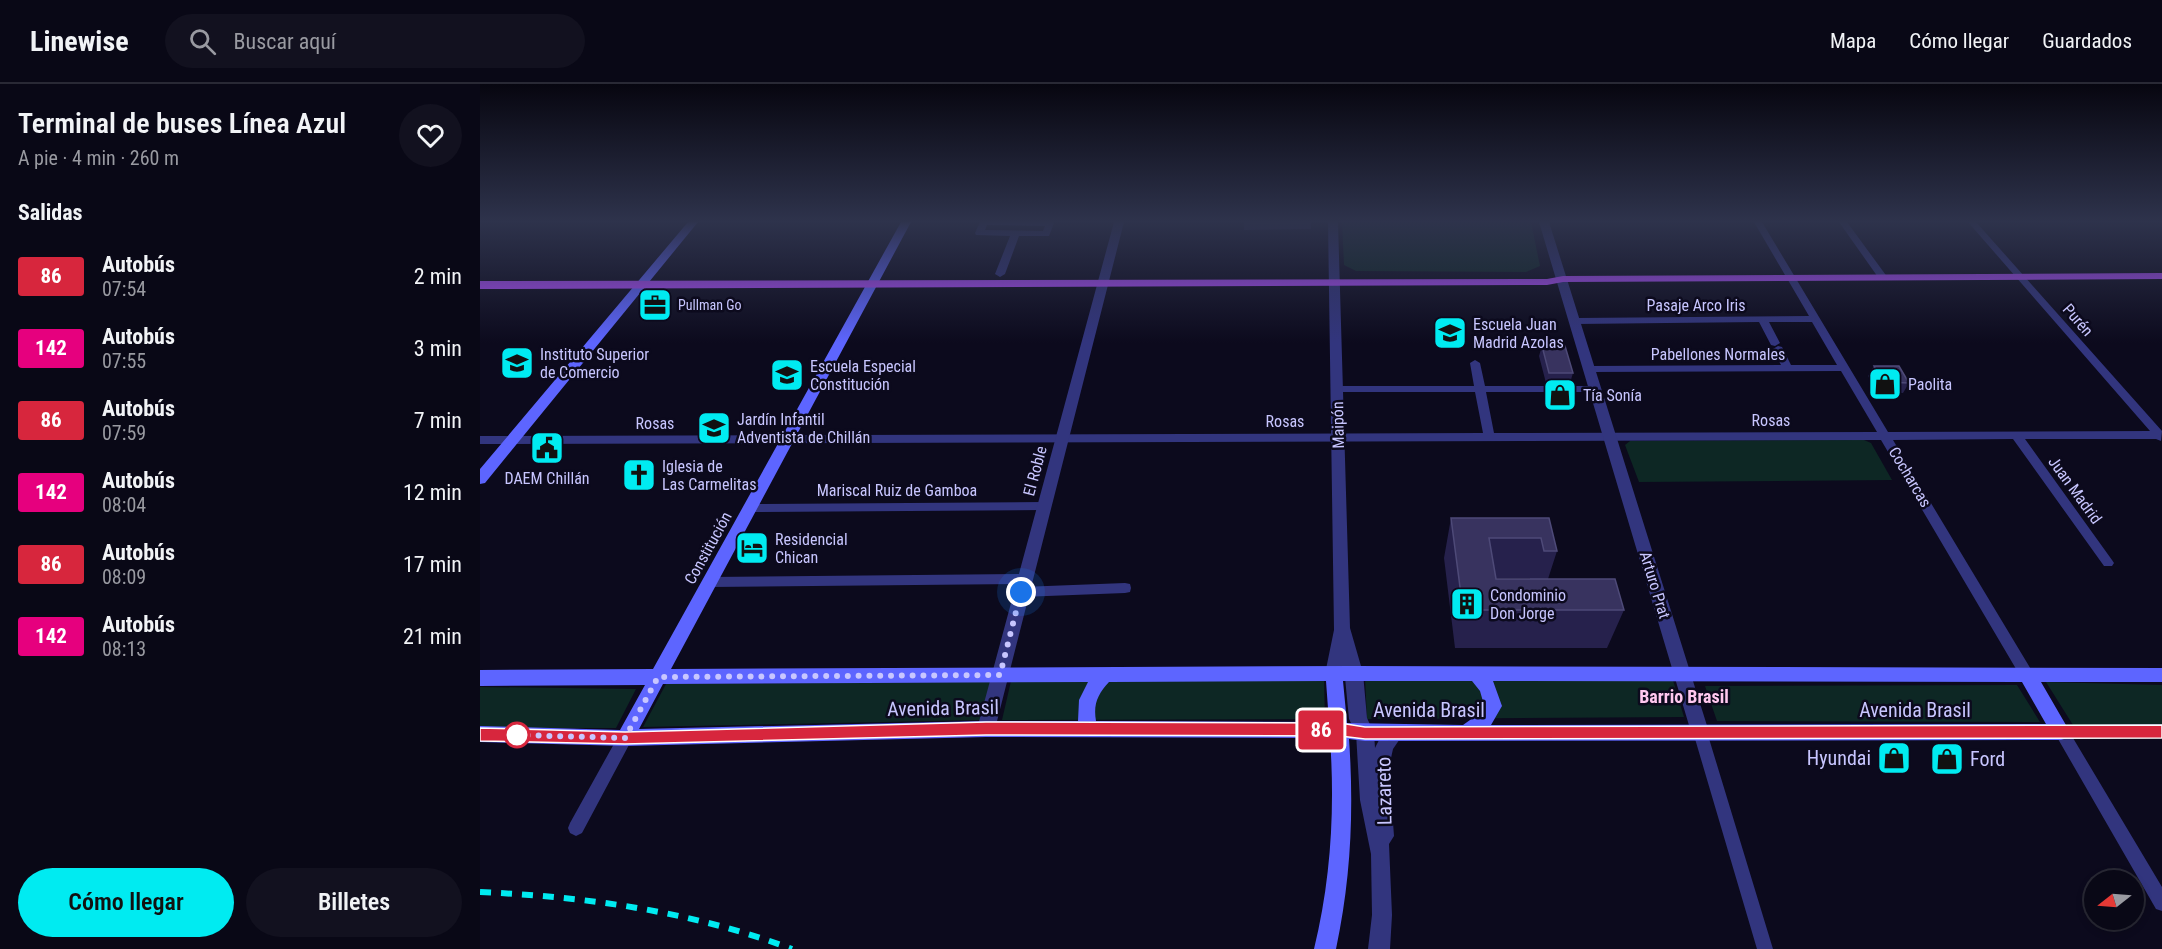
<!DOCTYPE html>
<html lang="es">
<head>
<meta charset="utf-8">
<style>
  body { margin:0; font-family:"Roboto Condensed",sans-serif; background:#12111f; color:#f1f3f6; height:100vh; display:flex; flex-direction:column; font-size:22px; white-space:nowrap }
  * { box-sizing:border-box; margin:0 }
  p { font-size:20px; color:#999aa1 }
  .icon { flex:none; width:33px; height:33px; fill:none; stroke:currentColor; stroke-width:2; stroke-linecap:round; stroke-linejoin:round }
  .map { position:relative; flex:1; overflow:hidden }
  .panel { display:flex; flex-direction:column; background:#090816; width:480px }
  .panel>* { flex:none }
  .badge { padding:0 12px; border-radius:4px; font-size:21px; line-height:39px }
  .needle { width:39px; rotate:253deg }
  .buttons { position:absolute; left:1604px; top:786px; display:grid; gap:12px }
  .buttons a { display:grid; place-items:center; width:60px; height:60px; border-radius:50%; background:#090816; box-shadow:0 3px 9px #0003,0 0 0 2px #292935; font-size:30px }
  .you { position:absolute; width:30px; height:30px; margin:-15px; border:4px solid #fff; border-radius:50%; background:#1a73e8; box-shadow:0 0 0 9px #1a73e833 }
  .map>.badge { position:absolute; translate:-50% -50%; box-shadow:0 0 0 3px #fff }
  h2 { padding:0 18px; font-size:22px; line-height:54px }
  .round { display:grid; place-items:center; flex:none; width:63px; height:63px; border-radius:32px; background:#12111f }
  .head { display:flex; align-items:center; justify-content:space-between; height:102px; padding:0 18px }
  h1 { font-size:28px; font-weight:600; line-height:45px }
  .primary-button { display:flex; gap:12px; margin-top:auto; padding:12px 18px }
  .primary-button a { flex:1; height:69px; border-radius:36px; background:#00ebf1; color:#111; font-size:24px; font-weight:600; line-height:69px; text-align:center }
  .primary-button a+a { background:#12111f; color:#f1f3f6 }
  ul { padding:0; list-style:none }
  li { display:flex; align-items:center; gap:18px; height:72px; padding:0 18px }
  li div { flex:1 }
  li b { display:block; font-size:22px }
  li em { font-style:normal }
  li .badge { min-width:66px; font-weight:700; text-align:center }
  header { display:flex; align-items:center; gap:36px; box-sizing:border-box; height:84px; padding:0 30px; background:#090816; border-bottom:2px solid #292935 }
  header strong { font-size:28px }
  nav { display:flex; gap:33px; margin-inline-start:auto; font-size:21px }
  .search { width:420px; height:54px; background:#12111f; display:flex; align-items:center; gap:15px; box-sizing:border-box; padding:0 21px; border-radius:33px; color:#999aa1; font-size:22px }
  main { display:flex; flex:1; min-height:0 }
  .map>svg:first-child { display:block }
  .green { fill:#0d2724 }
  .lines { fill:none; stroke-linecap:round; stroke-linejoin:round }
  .minor { fill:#32357e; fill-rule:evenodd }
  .tertiary { fill:#32357e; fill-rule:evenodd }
  .secondary { fill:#5d65ff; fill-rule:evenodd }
  .primary { fill:#af4dff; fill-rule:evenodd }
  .rail { stroke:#00ebf1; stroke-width:6; stroke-dasharray:11 10; stroke-linecap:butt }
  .wall { fill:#26214c; fill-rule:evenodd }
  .building { fill:#38335f; stroke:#4e4a78; stroke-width:1.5 }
  .line { fill:#d7263d; stroke:#fff; stroke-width:1.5 }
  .walk { stroke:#c8c6ff; stroke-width:6; stroke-dasharray:0 10.8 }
  .stop-dot { fill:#fff; stroke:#d7263d; stroke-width:3 }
  .labels { text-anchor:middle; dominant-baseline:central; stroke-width:5; stroke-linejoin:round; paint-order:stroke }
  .far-poi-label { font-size:14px; fill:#c8c6ff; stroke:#0c0a1d; text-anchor:start }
  .street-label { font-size:16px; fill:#c8c6ff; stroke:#0c0a1d }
  .poi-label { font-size:16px; fill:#c8c6ff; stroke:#0c0a1d; text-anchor:start }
  .neighbourhood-label { font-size:18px; font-weight:bold; fill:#ffc8ef; stroke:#0c0a1d }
  .near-street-label { font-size:20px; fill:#c8c6ff; stroke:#0c0a1d }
  .near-poi-label { font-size:20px; fill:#c8c6ff; stroke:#0c0a1d; text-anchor:end }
</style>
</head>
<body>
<header>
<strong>Linewise</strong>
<div class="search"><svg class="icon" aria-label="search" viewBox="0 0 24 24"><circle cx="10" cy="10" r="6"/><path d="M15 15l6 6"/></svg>Buscar aquí</div>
<nav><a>Mapa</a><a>Cómo llegar</a><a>Guardados</a></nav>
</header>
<main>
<section class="panel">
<div class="head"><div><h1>Terminal de buses Línea Azul</h1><p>A pie · 4 min · 260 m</p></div><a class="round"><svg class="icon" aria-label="heart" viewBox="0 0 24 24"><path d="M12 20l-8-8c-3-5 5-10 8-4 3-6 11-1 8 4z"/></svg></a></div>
<h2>Salidas</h2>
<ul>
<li><span class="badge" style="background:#d7263d;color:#fff">86</span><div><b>Autobús</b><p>07:54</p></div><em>2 min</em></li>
<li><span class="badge" style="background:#e6007e;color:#fff">142</span><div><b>Autobús</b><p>07:55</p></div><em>3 min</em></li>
<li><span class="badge" style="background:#d7263d;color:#fff">86</span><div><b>Autobús</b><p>07:59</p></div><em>7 min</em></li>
<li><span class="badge" style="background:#e6007e;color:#fff">142</span><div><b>Autobús</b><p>08:04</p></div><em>12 min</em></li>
<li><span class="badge" style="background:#d7263d;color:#fff">86</span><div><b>Autobús</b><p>08:09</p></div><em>17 min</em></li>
<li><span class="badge" style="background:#e6007e;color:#fff">142</span><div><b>Autobús</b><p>08:13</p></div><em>21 min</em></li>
</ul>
<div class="primary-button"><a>Cómo llegar</a><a>Billetes</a></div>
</section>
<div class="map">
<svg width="1682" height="865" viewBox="0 0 1682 865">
  <rect width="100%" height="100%" fill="#0c0a1d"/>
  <!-- green -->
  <path class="green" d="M862 138H1051L1060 182 1046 188 876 187 864 181Z
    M1384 356 1391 359 1412 396 1159 398 1145 361 1150 357Z
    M1192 593 1204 633 887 635 885 594Z
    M844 596 845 635 522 636 531 597Z
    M511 598 502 636 163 643 186 600Z
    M1566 598 1682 601V640L1593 641Z
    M1537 601 1560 638 1237 637 1225 602Z
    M0 603 156 605 136 644H0Z"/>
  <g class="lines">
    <!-- minor -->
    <path class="minor" d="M500 138H573L574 139 569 152H539L525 190 520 193 515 190 530 152 496 151 495 149ZM507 141 565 142 563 147 505 146Z
      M1274 138H1282L1408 348 1670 347 1488 138H1496L1682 347 1681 357 1676 355H1545L1632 476 1634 479 1632 482H1624L1533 355 1413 356 1552 587 1554 591 1552 595 1547 597 1542 595 1401 356 0 360V352L1003 349 995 308H857L852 305 857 302H994L990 279 995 276 1000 279 1005 302H1116L1121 305 1116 308H1006L1014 349 1397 348 1361 287 1110 288 1105 285 1110 282 1301 281 1293 265 1298 262 1302 263 1311 281H1357L1332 238H1289L1300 259 1295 262 1291 261 1279 238 1096 240 1091 237 1096 234 1329 232Z
      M1359 138H1367L1408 194 1406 196H1400Z
      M564 418 570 422 564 426 271 428 265 424 271 420Z
      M545 490 549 491 551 495 549 499 545 500 230 503 225 502 224 498 225 494 230 493Z
      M645 499 650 500 651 504 650 508 645 509 541 513 536 512 535 508 536 504 541 503Z
      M1682 640V654H1593L1682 803V827L1676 825 1574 648 1576 643 1581 641Z
      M1220 641 1225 643 1227 648 1293 865H1277L1213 648 1215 643Z
      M145 647 150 649 152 654 150 659 102 749 96 752 90 749 88 744 90 739 140 649Z"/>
    <!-- tertiary -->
    <path class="tertiary" d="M634 138H644L515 645 512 651 506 653 500 651 497 645Z
      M848 138H858L870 544 883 589 887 634 894 649 895 664C900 654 904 645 915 641L921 643 924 649 913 665 909 683 914 752 909 760 912 831 910 865H888L892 831 891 770 880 716 876 649 869 635 864 583 860 595 854 597 848 595 845 590 854 546Z
      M1059 138H1069L1229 648 1226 654 1220 656 1214 654 1211 648Z"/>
    <!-- secondary -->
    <path class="secondary" d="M208 138H218L5 399 0 400V385Z
      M421 138H431L191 585 874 582 1682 584V598H1561L1590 648 1587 654 1581 656 885 657 869 655C874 726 871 795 856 865H834C851 795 855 726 850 654L506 653 145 662 0 658V642L140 646 165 601 0 602V586L173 585ZM846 597 849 638 616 637C613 620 618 610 629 598ZM863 597H992L1000 607 1004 621 997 631 983 641 867 639ZM1013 597 1542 598 1566 640 1011 641 1022 622ZM608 598 599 616 598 637H506L159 645 183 600Z"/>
    <!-- primary -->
    <path class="primary" d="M1682 189V195L1083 198 1067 201 0 205V197L1067 195 1083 192Z"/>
    <!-- rail -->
    <path class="rail" d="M0 808C108 813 210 827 312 865"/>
  </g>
  <!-- wall -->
  <path class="wall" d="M764 138H831V145L764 146Z
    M1062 262 1093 289 1090 299H1066L1059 272Z
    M1394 282 1429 299 1423 309 1397 308 1388 292Z
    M971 434H1069L1077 467 1068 495 1144 526 1127 564H975L964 474ZM1016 494H1050V495H1016Z"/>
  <!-- building -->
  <path class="building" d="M1062 262H1085L1093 289H1069Z
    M1394 282H1419L1429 299 1403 298Z
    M971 434H1069L1077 467H1064L1061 454H1009L1016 495H1135L1144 526H983Z"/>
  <!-- sky -->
  <linearGradient id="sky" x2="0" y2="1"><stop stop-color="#070610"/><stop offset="0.53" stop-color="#2e334c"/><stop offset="1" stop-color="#2e334c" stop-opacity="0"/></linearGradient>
  <rect width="1682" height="259" fill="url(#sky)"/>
  <!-- line -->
  <path class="line" d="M506 638 860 639 885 643 1682 641V654L885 655 860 652 506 651 145 660 0 657V644L145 648Z"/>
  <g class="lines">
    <!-- walk -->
    <path class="walk" d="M37 651 145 654 178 593 520 591 541 508"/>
  </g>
  <!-- icons -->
  <defs>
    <symbol id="office-square" viewBox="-11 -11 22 22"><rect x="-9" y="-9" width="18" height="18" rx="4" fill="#00ebf1" stroke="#0c0a1d"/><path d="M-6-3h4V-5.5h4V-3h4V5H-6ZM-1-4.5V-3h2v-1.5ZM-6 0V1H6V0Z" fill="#111"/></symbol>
    <symbol id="school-square" viewBox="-11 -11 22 22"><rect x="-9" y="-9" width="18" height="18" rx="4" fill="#00ebf1" stroke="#0c0a1d"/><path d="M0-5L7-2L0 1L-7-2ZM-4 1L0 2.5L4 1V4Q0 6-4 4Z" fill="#111"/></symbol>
    <symbol id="university-square" viewBox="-11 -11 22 22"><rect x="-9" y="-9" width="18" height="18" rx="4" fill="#00ebf1" stroke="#0c0a1d"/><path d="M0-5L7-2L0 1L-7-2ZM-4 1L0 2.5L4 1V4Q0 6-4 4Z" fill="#111"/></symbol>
    <symbol id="shop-square" viewBox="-11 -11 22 22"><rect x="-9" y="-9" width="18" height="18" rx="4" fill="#00ebf1" stroke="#0c0a1d"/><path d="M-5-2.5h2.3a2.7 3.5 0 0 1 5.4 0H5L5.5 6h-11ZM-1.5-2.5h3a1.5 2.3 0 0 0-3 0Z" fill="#111"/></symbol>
    <symbol id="civic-square" viewBox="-11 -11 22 22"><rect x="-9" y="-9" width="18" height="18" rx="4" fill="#00ebf1" stroke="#0c0a1d"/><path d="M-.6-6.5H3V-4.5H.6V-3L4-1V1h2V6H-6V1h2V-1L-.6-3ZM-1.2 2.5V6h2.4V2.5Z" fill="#111"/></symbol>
    <symbol id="church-square" viewBox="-11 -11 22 22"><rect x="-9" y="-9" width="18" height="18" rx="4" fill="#00ebf1" stroke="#0c0a1d"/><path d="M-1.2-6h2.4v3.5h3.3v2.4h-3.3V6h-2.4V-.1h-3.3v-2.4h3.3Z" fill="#111"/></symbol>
    <symbol id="hotel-square" viewBox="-11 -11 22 22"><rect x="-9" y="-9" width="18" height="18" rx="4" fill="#00ebf1" stroke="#0c0a1d"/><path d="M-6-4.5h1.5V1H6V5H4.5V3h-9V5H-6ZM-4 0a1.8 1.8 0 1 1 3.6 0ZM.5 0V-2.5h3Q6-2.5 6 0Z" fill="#111"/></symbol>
    <symbol id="building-square" viewBox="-11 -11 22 22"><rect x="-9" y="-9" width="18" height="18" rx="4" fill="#00ebf1" stroke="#0c0a1d"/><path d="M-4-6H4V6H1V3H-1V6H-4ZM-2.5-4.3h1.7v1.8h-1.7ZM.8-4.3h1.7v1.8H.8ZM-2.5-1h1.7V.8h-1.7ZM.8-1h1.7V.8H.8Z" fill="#111"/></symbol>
  </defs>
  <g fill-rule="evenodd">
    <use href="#office-square" x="156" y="202" width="38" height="38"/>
    <use href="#school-square" x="951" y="230" width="38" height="38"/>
    <use href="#university-square" x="18" y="260" width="38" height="38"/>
    <use href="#school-square" x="288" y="272" width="38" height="38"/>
    <use href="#shop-square" x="1386" y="281" width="38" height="38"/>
    <use href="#shop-square" x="1061" y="292" width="38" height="38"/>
    <use href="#school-square" x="215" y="325" width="38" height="38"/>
    <use href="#civic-square" x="48" y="345" width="38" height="38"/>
    <use href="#church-square" x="140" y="372" width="38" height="38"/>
    <use href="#hotel-square" x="253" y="445" width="38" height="38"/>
    <use href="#building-square" x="968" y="501" width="38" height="38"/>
    <use href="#shop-square" x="1395" y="655" width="38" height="38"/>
    <use href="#shop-square" x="1448" y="656" width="38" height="38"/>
  </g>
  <!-- markers -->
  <circle class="stop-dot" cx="37" cy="651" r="12"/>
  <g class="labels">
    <!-- far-poi labels -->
    <g class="far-poi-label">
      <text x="198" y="221">Pullman Go</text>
    </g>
    <!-- street labels -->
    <g class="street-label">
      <text x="1216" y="221">Pasaje Arco Iris</text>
      <text transform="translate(1598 236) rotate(49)">Purén</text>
      <text x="1238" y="270">Pabellones Normales</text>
      <text x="1291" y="336">Rosas</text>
      <text x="805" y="337">Rosas</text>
      <text x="175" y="339">Rosas</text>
      <text transform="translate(858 341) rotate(-91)">Maipón</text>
      <text transform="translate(555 387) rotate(-75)">El Roble</text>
      <text transform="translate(1430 393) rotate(59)">Cocharcas</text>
      <text x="417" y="406">Mariscal Ruiz de Gamboa</text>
      <text transform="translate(1595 406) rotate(54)">Juan Madrid</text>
      <text transform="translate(228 464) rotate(-61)">Constitución</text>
      <text transform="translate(1175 501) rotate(73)">Arturo Prat</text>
    </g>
    <!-- poi labels -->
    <g class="poi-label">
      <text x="993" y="240">Escuela Juan<tspan x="993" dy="18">Madrid Azolas</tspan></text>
      <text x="60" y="270">Instituto Superior<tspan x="60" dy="18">de Comercio</tspan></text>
      <text x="330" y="282">Escuela Especial<tspan x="330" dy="18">Constitución</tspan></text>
      <text x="1428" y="300">Paolita</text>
      <text x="1103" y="311">Tía Sonía</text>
      <text x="257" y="335">Jardín Infantil<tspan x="257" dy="18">Adventista de Chillán</tspan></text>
      <text x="182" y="382">Iglesia de<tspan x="182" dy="18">Las Carmelitas</tspan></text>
      <text x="67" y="394" text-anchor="middle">DAEM Chillán</text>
      <text x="295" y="455">Residencial<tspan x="295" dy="18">Chican</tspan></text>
      <text x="1010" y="511">Condominio<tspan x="1010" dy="18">Don Jorge</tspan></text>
    </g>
    <!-- neighbourhood labels -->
    <g class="neighbourhood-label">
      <text x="1204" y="612">Barrio Brasil</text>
    </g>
    <!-- near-street labels -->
    <g class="near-street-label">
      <text transform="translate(463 624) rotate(-1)">Avenida Brasil</text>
      <text x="949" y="626">Avenida Brasil</text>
      <text x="1435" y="626">Avenida Brasil</text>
      <text transform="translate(904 707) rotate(-91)">Lazareto</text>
    </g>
    <!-- near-poi labels -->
    <g class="near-poi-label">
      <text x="1391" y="674">Hyundai</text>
      <text x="1490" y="675" text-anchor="start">Ford</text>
    </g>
  </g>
</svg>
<div class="buttons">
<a><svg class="needle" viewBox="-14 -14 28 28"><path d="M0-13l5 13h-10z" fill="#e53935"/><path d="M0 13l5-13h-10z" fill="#999aa1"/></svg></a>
</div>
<div class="you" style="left:541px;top:508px"></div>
<b class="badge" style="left:841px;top:646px;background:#d7263d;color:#fff">86</b>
</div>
</main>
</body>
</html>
